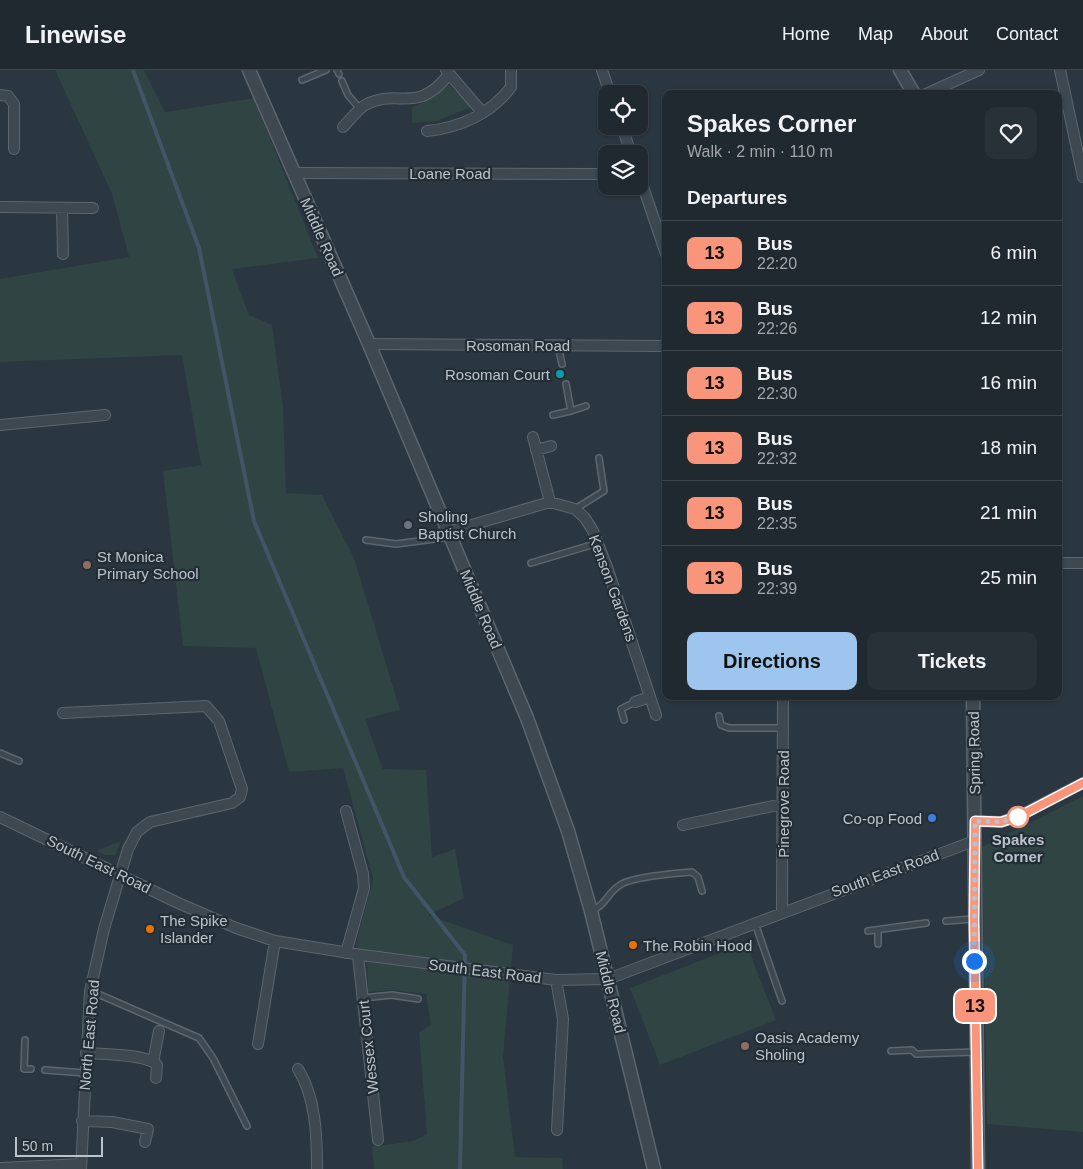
<!DOCTYPE html>
<html lang="en">
<head>
<meta charset="utf-8">
<style>
  body { margin:0; font-family:Arial,sans-serif; background:#283038; color:#f1f3f6; height:100vh; display:flex; flex-direction:column; font-size:19px; white-space:nowrap }
  * { box-sizing:border-box; margin:0 }
  p { font-size:16px; color:#a2a6ab }
  .icon { flex:none; width:28px; height:28px; fill:none; stroke:currentColor; stroke-width:2; stroke-linecap:round; stroke-linejoin:round }
  .map { position:relative; flex:1; overflow:hidden }
  .panel { position:absolute; left:662px; top:20px; width:400px; height:610px; display:flex; flex-direction:column; background:#202830; border-radius:10px; box-shadow:0 1px 4px #0004,0 0 0 1px #3d444c }
  .panel>* { flex:none }
  .badge { padding:0 10px; border-radius:8px; font-size:18px; line-height:32px }
  .controls { position:absolute; left:598px; top:15px; display:grid; gap:10px }
  .controls a { display:grid; place-items:center; width:50px; height:50px; border-radius:10px; background:#202830; box-shadow:0 1px 4px #0004,0 0 0 1px #3d444c; font-size:25px }
  .scale { position:absolute; left:15px; bottom:12px; width:88px; box-sizing:border-box; padding-left:5px; border:2px solid #bbc3ca; border-top:0; font-size:14px; line-height:18px; white-space:nowrap; color:#bbc3ca; -webkit-text-stroke:4px #232d36; paint-order:stroke }
  .you { position:absolute; width:25px; height:25px; margin:-12px; border:4px solid #fff; border-radius:50%; background:#1a73e8; box-shadow:0 0 0 8px #1a73e833 }
  .map>.badge { position:absolute; translate:-50% -50%; box-shadow:0 0 0 2px #fff }
  h2 { padding:0 25px; font-size:19px; line-height:45px }
  .round { display:grid; place-items:center; flex:none; width:52px; height:52px; border-radius:10px; background:#283038 }
  .summary { display:flex; align-items:center; justify-content:space-between; height:85px; padding:0 25px }
  h1 { font-size:24px; font-weight:700; line-height:38px }
  .primary-button { display:flex; gap:10px; margin-top:auto; padding:10px 25px }
  .primary-button a { flex:1; height:58px; border-radius:10px; background:#9ec5ed; color:#111; font-size:20px; font-weight:700; line-height:58px; text-align:center }
  .primary-button a+a { background:#283038; color:#f1f3f6 }
  ul { padding:0; list-style:none }
  li { display:flex; align-items:center; gap:15px; height:65px; padding:0 25px; border-top:1px solid #3d444c }
  li div { flex:1 }
  li b { display:block; font-size:19px }
  li em { font-style:normal }
  li .badge { min-width:55px; font-weight:700; text-align:center }
  header { display:flex; align-items:center; gap:30px; box-sizing:border-box; height:70px; padding:0 25px; background:#202830; border-bottom:1px solid #3d444c }
  header strong { font-size:24px }
  nav { display:flex; gap:28px; margin-inline-start:auto; font-size:18px }
  .map>svg:first-child { display:block }
  .green { fill:#2f4443 }
  .lines { fill:none; stroke-linecap:round; stroke-linejoin:round }
  .stream { stroke:#425567; stroke-width:4 }
  .service-casing { stroke:#5c666e; stroke-width:8 }
  .minor-casing { stroke:#5c666e; stroke-width:12 }
  .tertiary-casing { stroke:#5c666e; stroke-width:15 }
  .service { stroke:#3e4850; stroke-width:5 }
  .minor { stroke:#3e4850; stroke-width:10 }
  .tertiary { stroke:#3e4850; stroke-width:12 }
  .line-casing { stroke:#fff; stroke-width:11 }
  .line { stroke:#f9957b; stroke-width:8 }
  .walk { stroke:#bbc3ca; stroke-width:5; stroke-dasharray:0 9 }
  .culture-dot { fill:#0f9aa8; stroke:#232d36; stroke-width:2 }
  .worship-dot { fill:#6b7280; stroke:#232d36; stroke-width:2 }
  .education-dot { fill:#8d6e63; stroke:#232d36; stroke-width:2 }
  .stop-dot { fill:#fff; stroke:#f9957b; stroke-width:2.5 }
  .shop-dot { fill:#3f7fe0; stroke:#232d36; stroke-width:2 }
  .food-dot { fill:#e8710a; stroke:#232d36; stroke-width:2 }
  .labels { text-anchor:middle; dominant-baseline:central; stroke-width:4.5; stroke-linejoin:round; paint-order:stroke }
  .street-label { font-size:15px; fill:#bbc3ca; stroke:#232d36 }
  .poi-label { font-size:15px; fill:#bbc3ca; stroke:#232d36; text-anchor:start }
  .stop-label { font-size:15px; font-weight:bold; fill:#bbc3ca; stroke:#232d36 }
</style>
</head>
<body>
<header>
<strong>Linewise</strong>
<nav><a>Home</a><a>Map</a><a>About</a><a>Contact</a></nav>
</header>
<div class="map">
<svg width="1083" height="1099" viewBox="0 0 1083 1099">
  <rect width="100%" height="100%" fill="#2a3640"/>
  <!-- green -->
  <path class="green" d="M55 0H144L165 42 254 28 318 188 232 199 249 245 272 255 283 337 286 423 322 425 354 488 400 640 365 649 383 699 426 700 432 787 455 779 464 828 428 845 513 875 503 987 515 1087 562 1088 563 1099H374L372 1077 413 1071 427 1064 419 962 431 955 426 924 391 920 368 922 367 895 356 874 373 809 343 698 289 702 256 578 183 576 163 401 201 395 182 285 0 292V209L129 187 112 124Z
    M449 15 471 37 437 51 412 53V37L426 31Z
    M1083 726V1062L987 1054 982 777Z
    M121 771 115 785H105L96 781Z
    M746 873 776 950 660 995 630 918Z"/>
  <g class="lines">
    <!-- stream -->
    <path class="stream" d="M133 0 199 178 254 451 404 807 465 885 460 1099"/>
    <defs>
      <path id="service" d="M337 0 339 4
        M302 10 326 0
        M342 11 348 25 360 39
        M558 276 562 294
        M571 341 586 336
        M553 345 571 341 566 314
        M575 439 604 421 599 388
        M366 470 396 474 450 467
        M531 493 598 473
        M719 646 721 655 729 658H783
        M624 650 621 639 635 632
        M0 683 19 691
        M592 841C608 833 606 824 620 815 631 807 677 803 692 802L698 807 702 821
        M946 851 974 849
        M755 853 782 931
        M878 860V874
        M868 861 926 853
        M91 921 199 968 213 988 247 1056
        M363 928 392 925 418 929
        M25 970 24 999H31
        M891 981 912 980 916 984 975 982
        M45 1000 85 1003"/>
      <path id="minor" d="M446 0 482 42
        M602 0 610 24
        M1060 0 1083 107
        M926 24 979 0
        M0 25 8 26 14 34V79
        M622 56 631 84
        M343 57C350 50 357 40 365 35 398 17 417 46 449 4
        M427 61C459 58 491 44 511 17V0
        M293 103 606 104
        M639 105 666 184
        M0 137 93 138
        M62 138 63 184
        M369 274 666 276
        M0 355 105 345
        M533 367 550 432
        M536 380 551 376
        M448 462 550 432 575 439 585 448 593 461 607 497 656 645
        M1059 493H1083
        M635 632 650 627
        M63 643 206 636 219 651 242 719 240 727 232 733 150 752 137 762 128 779 104 859 90 921 81 1099
        M346 741 363 804 364 818 346 883
        M0 747 176 832 236 858 275 871 362 885 556 910 608 909 974 771
        M975 751 1001 752 1019 746 1083 713
        M683 755 783 734
        M782 842 783 626
        M358 885 378 1070
        M556 910 563 949 557 1060
        M258 974 275 871
        M86 983C102 984 147 984 157 995L156 1008
        M153 992 159 961
        M298 999C316 1028 317 1066 317 1099
        M82 1051 112 1052 148 1059 145 1072
        M0 1098 81 1094"/>
      <path id="tertiary" d="M249 0 369 274 527 648 568 761 591 841 654 1099
        M900 0 914 24
        M973 626 978 1099"/>
    </defs>
    <!-- service casing -->
    <use href="#service" class="service-casing"/>
    <!-- minor casing -->
    <use href="#minor" class="minor-casing"/>
    <!-- tertiary casing -->
    <use href="#tertiary" class="tertiary-casing"/>
    <!-- service -->
    <use href="#service" class="service"/>
    <!-- minor -->
    <use href="#minor" class="minor"/>
    <!-- tertiary -->
    <use href="#tertiary" class="tertiary"/>
  </g>
  <g class="lines">
    <defs>
      <path id="line" d="M978 1099 974 849 975 751 1001 752 1020 746 1083 713"/>
    </defs>
    <!-- line casing -->
    <use href="#line" class="line-casing"/>
    <!-- line -->
    <use href="#line" class="line"/>
    <!-- walk -->
    <path class="walk" d="M974 891 975 751 1001 752 1018 747"/>
  </g>
  <!-- markers -->
  <circle class="culture-dot" cx="560" cy="304" r="5"/>
  <circle class="worship-dot" cx="408" cy="455" r="5"/>
  <g class="education-dot">
    <circle cx="87" cy="495" r="5"/>
    <circle cx="745" cy="976" r="5"/>
  </g>
  <circle class="stop-dot" cx="1018" cy="747" r="10"/>
  <circle class="shop-dot" cx="932" cy="748" r="5"/>
  <g class="food-dot">
    <circle cx="150" cy="859" r="5"/>
    <circle cx="633" cy="875" r="5"/>
  </g>
  <g class="labels">
    <!-- street labels -->
    <g class="street-label">
      <text x="450" y="103">Loane Road</text>
      <text transform="translate(322 167) rotate(66)">Middle Road</text>
      <text x="518" y="275">Rosoman Road</text>
      <text transform="translate(613 518) rotate(70)">Kenson Gardens</text>
      <text transform="translate(481 539) rotate(67)">Middle Road</text>
      <text transform="translate(974 683) rotate(-91)">Spring Road</text>
      <text transform="translate(783 734) rotate(-90)">Pinegrove Road</text>
      <text transform="translate(99 794) rotate(26)">South East Road</text>
      <text transform="translate(885 803) rotate(-20)">South East Road</text>
      <text transform="translate(485 901) rotate(7)">South East Road</text>
      <text transform="translate(611 922) rotate(76)">Middle Road</text>
      <text transform="translate(89 965) rotate(-85)">North East Road</text>
      <text transform="translate(368 977) rotate(-96)">Wessex Court</text>
    </g>
    <!-- poi labels -->
    <g class="poi-label">
      <text x="550" y="304" text-anchor="end">Rosoman Court</text>
      <text x="418" y="446">Sholing<tspan x="418" dy="17">Baptist Church</tspan></text>
      <text x="97" y="486">St Monica<tspan x="97" dy="17">Primary School</tspan></text>
      <text x="922" y="748" text-anchor="end">Co-op Food</text>
      <text x="160" y="850">The Spike<tspan x="160" dy="17">Islander</tspan></text>
      <text x="643" y="875">The Robin Hood</text>
      <text x="755" y="967">Oasis Academy<tspan x="755" dy="17">Sholing</tspan></text>
    </g>
    <!-- stop labels -->
    <g class="stop-label">
      <text x="1018" y="769">Spakes<tspan x="1018" dy="17">Corner</tspan></text>
    </g>
  </g>
</svg>
<div class="controls">
<a><svg class="icon" aria-label="locate" viewBox="0 0 24 24"><circle cx="12" cy="12" r="6"/><path d="M12 2v4M12 18v4M2 12h4M18 12h4"/></svg></a>
<a><svg class="icon" aria-label="layers" viewBox="0 0 24 24"><path d="M12 4l9 5-9 5-9-5zM3 14l9 5 9-5"/></svg></a>
</div>
<div class="scale">50 m</div>
<div class="you" style="left:974px;top:891px"></div>
<b class="badge" style="left:975px;top:936px;background:#f9957b;color:#111">13</b>
<section class="panel">
<div class="summary"><div><h1>Spakes Corner</h1><p>Walk · 2 min · 110 m</p></div><a class="round"><svg class="icon" aria-label="heart" viewBox="0 0 24 24"><path d="M12 20l-8-8c-3-5 5-10 8-4 3-6 11-1 8 4z"/></svg></a></div>
<h2>Departures</h2>
<ul>
<li><span class="badge" style="background:#f9957b;color:#111">13</span><div><b>Bus</b><p>22:20</p></div><em>6 min</em></li>
<li><span class="badge" style="background:#f9957b;color:#111">13</span><div><b>Bus</b><p>22:26</p></div><em>12 min</em></li>
<li><span class="badge" style="background:#f9957b;color:#111">13</span><div><b>Bus</b><p>22:30</p></div><em>16 min</em></li>
<li><span class="badge" style="background:#f9957b;color:#111">13</span><div><b>Bus</b><p>22:32</p></div><em>18 min</em></li>
<li><span class="badge" style="background:#f9957b;color:#111">13</span><div><b>Bus</b><p>22:35</p></div><em>21 min</em></li>
<li><span class="badge" style="background:#f9957b;color:#111">13</span><div><b>Bus</b><p>22:39</p></div><em>25 min</em></li>
</ul>
<div class="primary-button"><a>Directions</a><a>Tickets</a></div>
</section>
</div>
</body>
</html>
